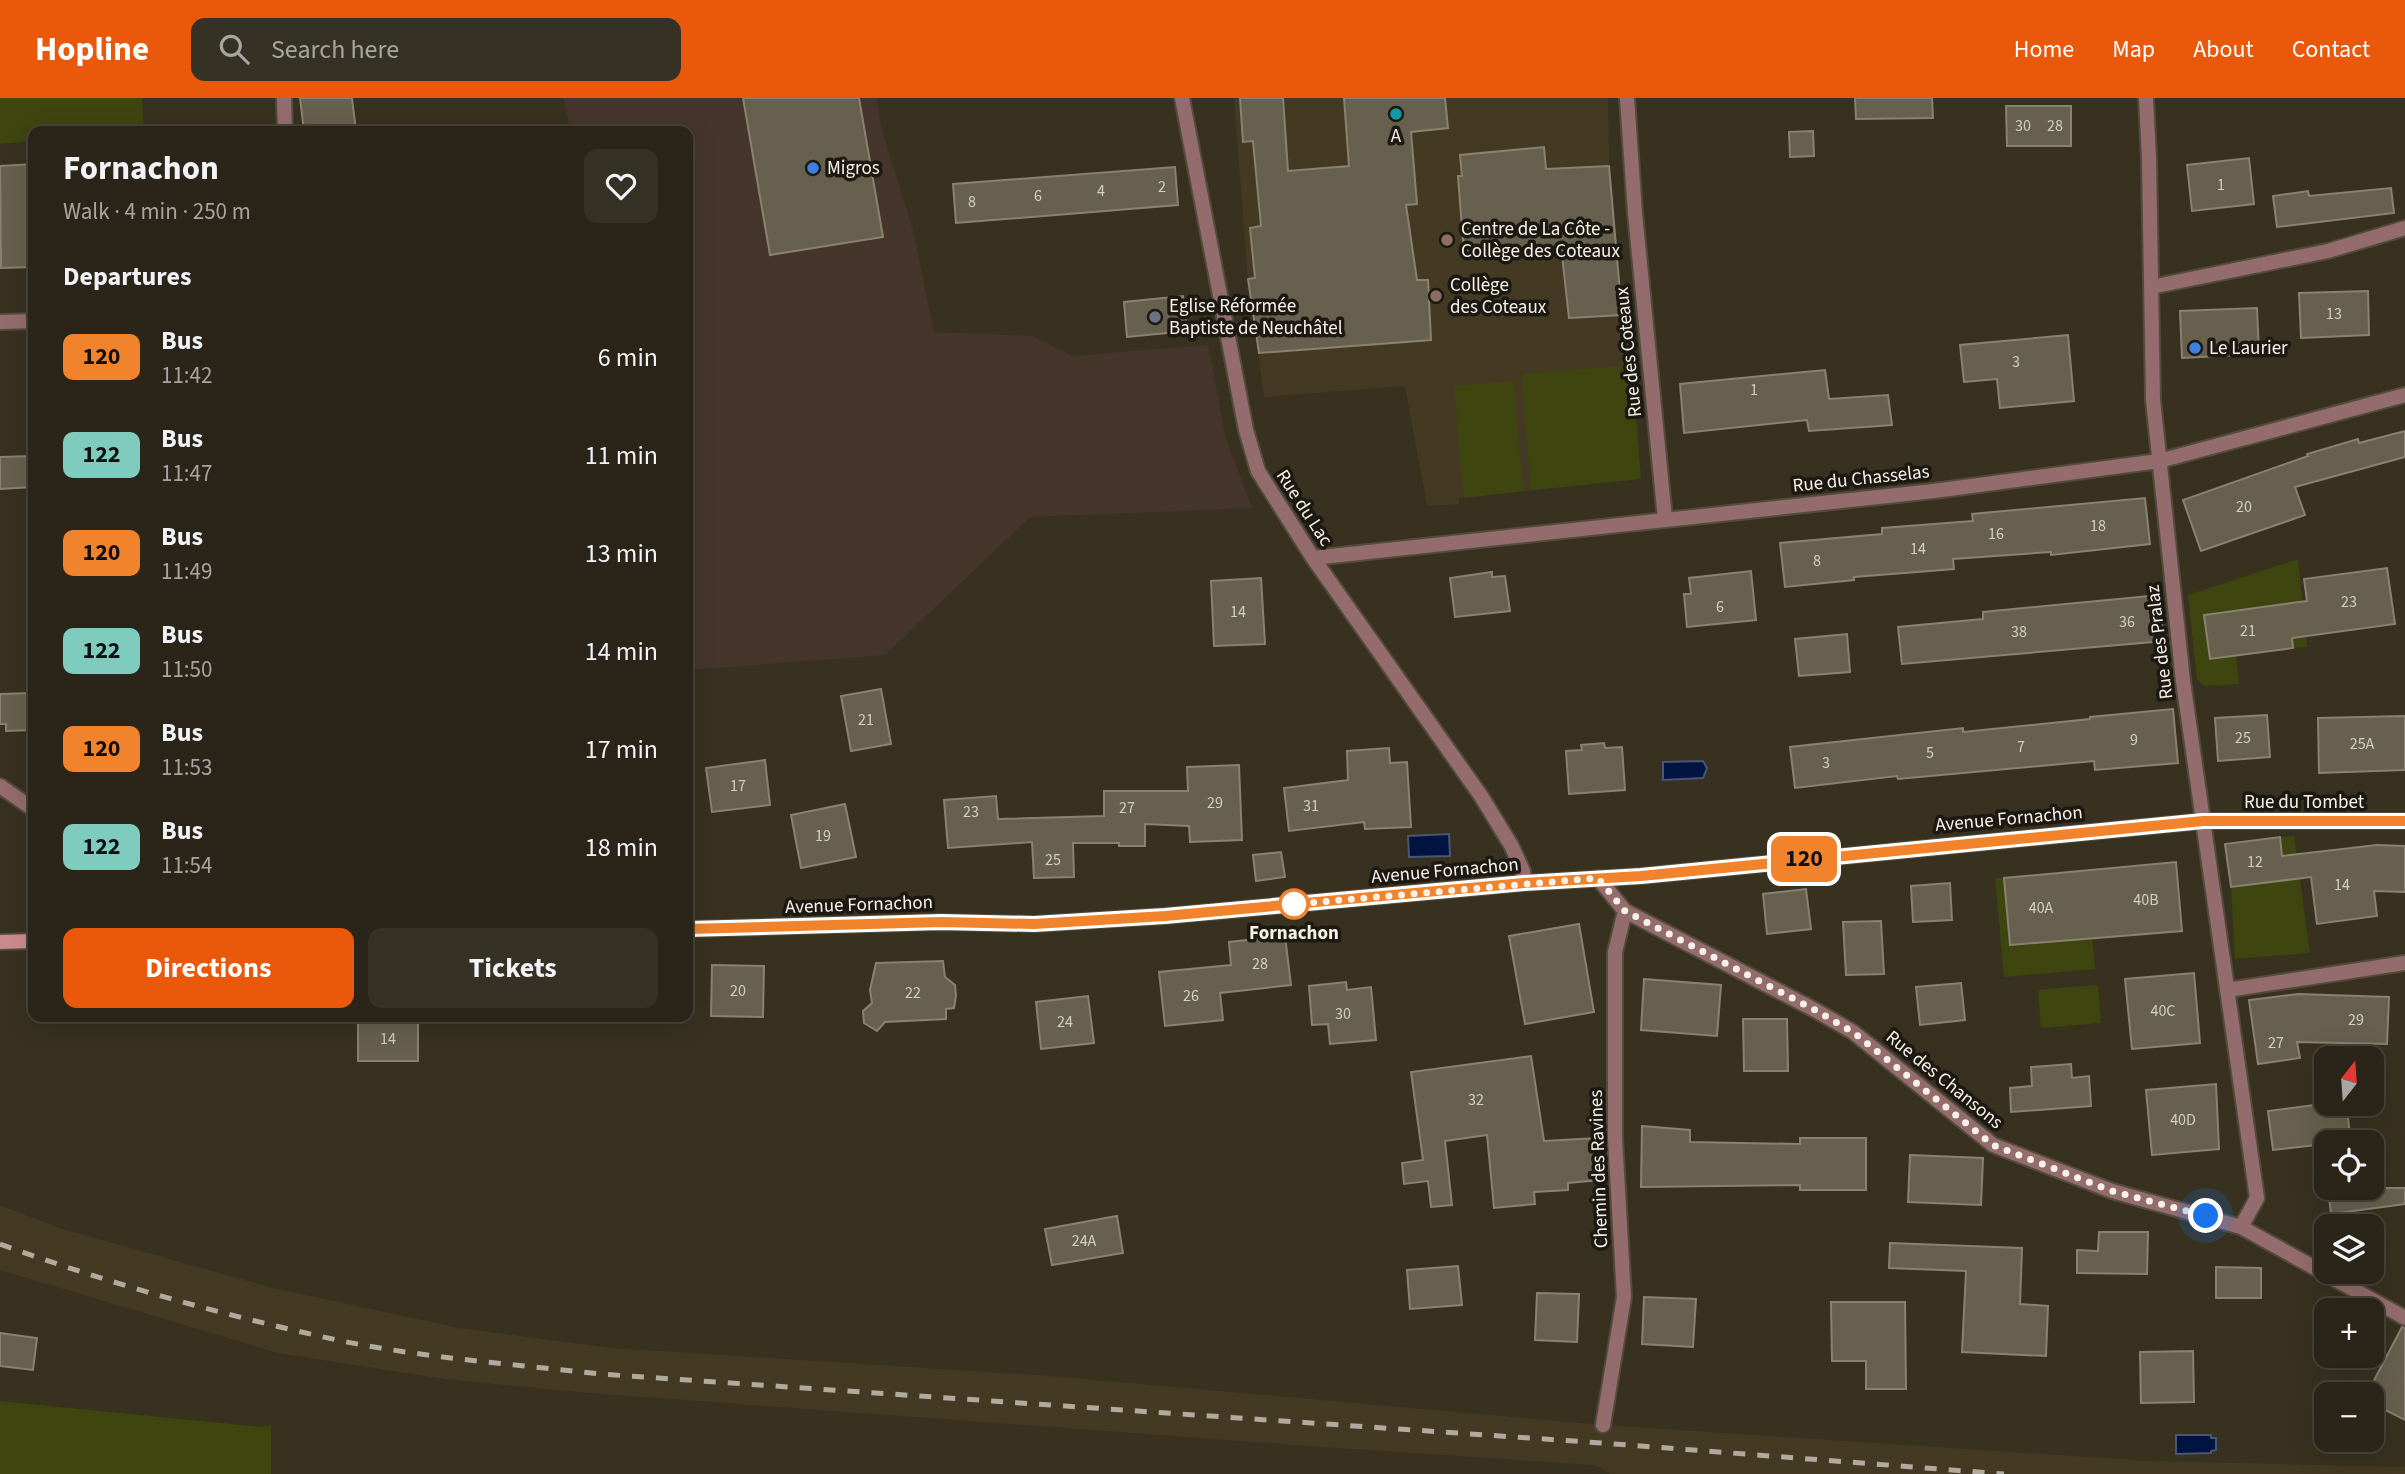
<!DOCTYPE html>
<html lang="en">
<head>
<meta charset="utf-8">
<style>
  body { margin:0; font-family:"Source Sans 3",sans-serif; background:#363125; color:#f1f3f6; height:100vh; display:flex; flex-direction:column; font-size:26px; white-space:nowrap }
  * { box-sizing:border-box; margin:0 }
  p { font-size:23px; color:#a5a5a2 }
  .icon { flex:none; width:38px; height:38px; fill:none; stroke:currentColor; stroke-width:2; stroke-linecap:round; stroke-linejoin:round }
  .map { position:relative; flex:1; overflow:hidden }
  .drawer { position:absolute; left:28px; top:28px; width:665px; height:896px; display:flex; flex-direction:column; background:#2a2518; border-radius:14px; box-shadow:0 7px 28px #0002,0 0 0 2px #464237 }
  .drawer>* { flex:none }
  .badge { padding:0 14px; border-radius:10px; font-size:24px; line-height:46px }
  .needle { width:46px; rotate:17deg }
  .buttons { position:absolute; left:2314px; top:948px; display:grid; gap:14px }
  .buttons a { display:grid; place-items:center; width:70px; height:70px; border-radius:14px; background:#2a2518; box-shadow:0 7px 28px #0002,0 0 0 2px #464237; font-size:35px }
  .you { position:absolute; width:35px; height:35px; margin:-18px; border:5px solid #fff; border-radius:50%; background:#1a73e8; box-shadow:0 0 0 10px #1a73e833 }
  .map>.badge { position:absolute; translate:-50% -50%; box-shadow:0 0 0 4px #fff }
  h2 { padding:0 35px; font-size:26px; line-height:63px }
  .round { display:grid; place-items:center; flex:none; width:74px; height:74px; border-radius:14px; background:#363125 }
  .head { display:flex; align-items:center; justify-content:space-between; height:119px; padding:0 35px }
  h1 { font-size:33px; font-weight:700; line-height:52px }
  .cta { display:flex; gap:14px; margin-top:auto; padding:14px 35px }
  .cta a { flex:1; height:80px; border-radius:14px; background:#ea580c; color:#fff; font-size:28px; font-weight:700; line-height:80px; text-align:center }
  .cta a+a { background:#363125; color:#f1f3f6 }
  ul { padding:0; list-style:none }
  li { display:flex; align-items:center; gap:21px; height:98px; padding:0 35px }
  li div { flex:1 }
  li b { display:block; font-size:26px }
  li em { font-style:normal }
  li .badge { min-width:77px; font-weight:700; text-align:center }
  header { display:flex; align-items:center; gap:42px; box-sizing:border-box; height:98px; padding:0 35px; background:#ea580c; color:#fff }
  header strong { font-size:33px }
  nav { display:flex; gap:38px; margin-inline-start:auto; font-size:24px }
  .search { width:490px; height:63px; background:#363125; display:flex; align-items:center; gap:18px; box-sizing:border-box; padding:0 24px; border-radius:14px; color:#a5a5a2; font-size:26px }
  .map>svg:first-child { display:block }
  .commercial { fill:#46352b }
  .built { fill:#443a23 }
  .green { fill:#3e450f }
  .water { fill:#001341; stroke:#4a5673; stroke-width:2 }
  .building { fill:#67604e; stroke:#8a8270; stroke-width:2 }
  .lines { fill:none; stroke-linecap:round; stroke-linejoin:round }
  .street-casing { stroke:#534c3c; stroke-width:18 }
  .secondary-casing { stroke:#534c3c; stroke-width:18 }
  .street { stroke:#956c6d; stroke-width:14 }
  .secondary { stroke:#cc8c8f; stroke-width:14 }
  .rail { stroke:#b1ab9f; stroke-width:5; stroke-dasharray:12 12; stroke-linecap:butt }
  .line-casing { stroke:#fff; stroke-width:16 }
  .line { stroke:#f1832c; stroke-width:10 }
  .walk { stroke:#f7f2e8; stroke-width:7; stroke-dasharray:0 12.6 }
  .culture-dot { fill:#0f9aa8; stroke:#1c1912; stroke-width:2.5 }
  .shop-dot { fill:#3f7fe0; stroke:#1c1912; stroke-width:2.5 }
  .education-dot { fill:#8d6e63; stroke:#1c1912; stroke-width:2.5 }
  .worship-dot { fill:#6b7280; stroke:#1c1912; stroke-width:2.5 }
  .stop-dot { fill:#fff; stroke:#f1832c; stroke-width:3.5 }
  .labels { text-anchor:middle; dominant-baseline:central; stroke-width:7; stroke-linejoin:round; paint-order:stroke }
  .number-label { font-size:16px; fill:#d3cec2 }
  .poi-label { font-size:19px; fill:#f7f2e8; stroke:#1c1912; text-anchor:start }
  .street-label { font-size:19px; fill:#f7f2e8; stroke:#1c1912 }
  .stop-label { font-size:19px; font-weight:bold; fill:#f7f2e8; stroke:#1c1912 }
</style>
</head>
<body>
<header>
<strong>Hopline</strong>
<div class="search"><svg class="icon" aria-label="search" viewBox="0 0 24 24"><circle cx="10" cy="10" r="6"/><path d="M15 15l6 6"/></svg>Search here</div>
<nav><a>Home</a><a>Map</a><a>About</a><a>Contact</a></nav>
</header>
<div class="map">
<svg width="2405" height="1376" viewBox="0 0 2405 1376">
  <rect width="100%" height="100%" fill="#383120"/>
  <!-- commercial -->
  <path class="commercial" d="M564 0H877L881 29 913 132 934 234 1033 238 1073 258 1208 247 1226 341 1252 410 1030 419 885 557 688 572V33H570Z"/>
  <!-- built -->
  <path class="built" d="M1234 0H1608L1609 68 1622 216H1627L1641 381 1459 400V406L1427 408 1405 288 1264 299 1248 181Z
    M0 1107 59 1130 273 1190 459 1230 612 1250 1050 1278 1603 1327 2148 1363 2405 1369V1376H1611L1595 1367 1310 1348 577 1294 445 1281 278 1255 0 1172Z"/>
  <!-- green -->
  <path class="green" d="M0 0H142L144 33H33V43L0 46Z
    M1632 267 1641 381 1531 392 1522 276Z
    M1513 283 1523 393 1464 400 1454 288Z
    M2298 461 2307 549 2293 550 2286 506 2204 517 2210 560 2236 557 2239 586 2205 588 2197 582 2188 497Z
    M2294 738 2310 855 2235 861 2231 789 2285 783 2280 739Z
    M2086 773 2095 871 2004 879 1995 780H2004L2010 847 2078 841Z
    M2098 887 2101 925 2041 930 2038 892Z
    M0 1303 261 1329 271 1327V1376H0Z"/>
  <!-- water -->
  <path class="water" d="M1703 663 1707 670 1703 680 1663 682V664Z
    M1449 736 1450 758 1409 759 1408 738Z
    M2176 1337H2211V1340H2216V1352L2211 1353V1355L2176 1356Z"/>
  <!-- building -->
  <path class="building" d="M300 0H352L356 33H304Z
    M743 0H859L883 139 770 157Z
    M1240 0H1283L1288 73 1349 68 1344 0H1445L1448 30 1411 34 1417 106 1406 107 1417 182H1428L1431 242 1259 255 1248 181 1255 180 1250 130 1261 128 1253 43 1243 44Z
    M1855 0H1932L1933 20 1856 21Z
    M2006 8H2071V48H2007Z
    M1813 33 1814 58 1790 59 1789 34Z
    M1544 49 1546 71 1609 68 1622 217 1569 220 1561 148 1464 156 1458 78H1462L1460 57Z
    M2249 60 2254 106 2192 113 2187 67Z
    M33 66V169L1 170 0 68Z
    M1175 69 1178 107 956 125 953 86Z
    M2391 90 2394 115 2277 129 2273 98 2308 93 2309 98Z
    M2368 193 2369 237 2301 240 2299 195Z
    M1183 198 1187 233 1127 239 1124 204Z
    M2257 210 2259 256 2182 260 2180 213Z
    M2068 237 2074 303 2000 310 1997 281 1964 284 1960 247Z
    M1825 272 1829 301 1888 297 1892 327 1809 333 1807 322 1684 335 1680 286Z
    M2405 333V359L2295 389 2305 417 2201 453 2183 402 2308 358 2307 356 2358 341 2359 345Z
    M33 358V389L0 391V359Z
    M2145 400 2150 446 2051 457V454L1953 461 1954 471 1854 479V482L1785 489 1780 445 1882 436V430L1973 423 1972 416Z
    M2387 470 2395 526 2292 540 2293 550 2210 561 2204 517 2307 503 2304 481Z
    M1751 473 1756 522 1687 529 1684 496H1691L1689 480Z
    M1492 474V479L1505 478 1510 513 1455 519 1450 480Z
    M1261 480 1265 546 1214 548 1211 483Z
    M2159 497 2164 543 1902 566 1898 529 1983 521V514Z
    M1847 536 1850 574 1799 578 1795 541Z
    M881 591 891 646 851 653 841 598Z
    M31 595 32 632 6 633V626H0V596Z
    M2173 611 2178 665 2095 672 2094 663 1898 681 1897 678 1795 690 1790 649 1963 630V634L2090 621V619Z
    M2267 617 2270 659 2218 663 2215 620Z
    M2405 618V672L2319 675 2318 620Z
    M1604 645 1605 650 1622 649 1625 692 1569 696 1566 653 1582 652 1581 647Z
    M1389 650 1390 665 1407 664 1411 729 1365 731 1364 724 1289 733 1284 690 1348 682 1347 653Z
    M765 662 770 707 712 714 706 670Z
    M1239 667 1242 742 1190 744 1189 728 1145 726V748H1119V745H1073L1074 779 1034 780 1032 744 948 750 944 702 996 698 998 721 1104 718V693H1188L1187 669Z
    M845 706 856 759 801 770 791 717Z
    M2280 739 2282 758 2377 747 2405 748V794L2374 793 2377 818 2317 826 2311 779 2231 789 2225 746Z
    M1281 754 1285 779 1256 783 1253 757Z
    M2176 764 2182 833 2010 847 2004 780Z
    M1950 785 1952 822 1913 824 1911 788Z
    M1806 791 1811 831 1767 836 1763 796Z
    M1881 823 1884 876 1846 877 1843 824Z
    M1579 826 1594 914 1525 926 1509 838Z
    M1285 838 1291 887 1220 895 1223 922 1165 928 1159 874 1231 867 1229 844Z
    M943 863 945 879 955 887 956 898 954 910 946 911V921L885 924 877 933 864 925 863 913 872 905 870 892 876 865Z
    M712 867 764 868 763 919 711 918Z
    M2194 875 2200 945 2132 951 2125 881Z
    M1644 881 1721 887 1717 938 1641 932Z
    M1346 884 1347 892 1371 889 1376 942 1330 946 1328 926 1312 927 1309 888Z
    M1961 885 1965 922 1920 927 1916 889Z
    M2298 896 2389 899 2387 946 2297 944 2300 960 2258 966 2249 902Z
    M1088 898 1094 945 1041 951 1036 904Z
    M358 919H418V963H358Z
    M1743 921H1787L1788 973H1744Z
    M1531 958 1544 1043 1597 1040 1600 1082 1568 1085V1092L1534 1094 1535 1106 1494 1110 1487 1037 1445 1043 1452 1107 1431 1109 1428 1083 1404 1086 1402 1065 1423 1062 1411 974Z
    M2071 966 2072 980 2089 978 2091 1008 2011 1014 2010 990 2032 988 2031 969Z
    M2216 986 2219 1051 2152 1057 2146 992Z
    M2322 1006H2346L2351 1043 2273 1052 2268 1013Z
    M1642 1028 1690 1032V1044L1800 1046V1040H1866V1092H1800V1087L1641 1089Z
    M1910 1057 1983 1060 1981 1107 1908 1104Z
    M2328 1090H2405V1106L2331 1116Z
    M1117 1118 1123 1155 1052 1167 1045 1131Z
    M2099 1134H2148L2147 1176 2077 1175V1152L2098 1153Z
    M1890 1145 2022 1150 2020 1206 2048 1208 2046 1258 1962 1254 1966 1173 1889 1170Z
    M1458 1168 1462 1207 1410 1211 1407 1172Z
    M2216 1169 2261 1170V1200H2216Z
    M1537 1195 1579 1196 1577 1244 1535 1242Z
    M1644 1199 1696 1201 1693 1249 1642 1246Z
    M1831 1204H1905L1906 1291H1866V1263H1832Z
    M2402 1229 2405 1230V1322L2371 1305V1288Z
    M0 1235 37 1240 33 1272 0 1268Z
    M2193 1253 2194 1304 2141 1305 2140 1254Z"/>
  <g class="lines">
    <defs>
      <path id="street" d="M284 0 285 33
        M1182 0 1246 332 1258 373 1313 460 1481 698 1511 747 1523 773 1524 785
        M1627 0 1635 115 1665 421
        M2146 0 2149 61 2153 302 2183 583 2257 1100 2241 1129
        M2151 189 2328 153 2405 130
        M0 224 33 223
        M1313 460 1934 393 2159 363 2405 297
        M0 688 33 711
        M1598 780 1625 813 1815 912 1853 934 1993 1047 2112 1093 2241 1129 2405 1220
        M2227 892 2405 865
        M1603 1327 1624 1199 1615 1040V854L1625 813"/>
      <path id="secondary" d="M688 831 941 824 1034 826 1165 818 1524 785 1641 778 2203 723H2405
        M0 844 33 843"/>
    </defs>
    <!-- street casing -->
    <use href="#street" class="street-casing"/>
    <!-- secondary casing -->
    <use href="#secondary" class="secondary-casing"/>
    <!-- street -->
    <use href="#street" class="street"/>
    <!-- secondary -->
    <use href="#secondary" class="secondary"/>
    <!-- rail -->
    <path class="rail" d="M0 1146C110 1186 223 1217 337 1242 424 1260 513 1266 600 1276L1602 1345 2004 1376"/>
  </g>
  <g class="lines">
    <defs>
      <path id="line" d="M688 831 941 824 1034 826 1165 818 1524 785 1641 778 2203 723H2405"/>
    </defs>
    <!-- line casing -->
    <use href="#line" class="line-casing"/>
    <!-- line -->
    <use href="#line" class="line"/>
    <!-- walk -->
    <path class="walk" d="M1294 806 1285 807 1598 780 1625 813 1815 912 1853 934 1993 1047 2112 1093 2206 1118"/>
  </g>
  <!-- markers -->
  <circle class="culture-dot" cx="1396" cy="16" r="7"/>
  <g class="shop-dot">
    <circle cx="813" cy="70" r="7"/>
    <circle cx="2195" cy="250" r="7"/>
  </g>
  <g class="education-dot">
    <circle cx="1447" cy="142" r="7"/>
    <circle cx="1436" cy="198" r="7"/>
  </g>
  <circle class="worship-dot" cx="1155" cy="219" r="7"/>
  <circle class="stop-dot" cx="1294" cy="806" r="14"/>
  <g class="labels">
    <!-- number labels -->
    <g class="number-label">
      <text x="2023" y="28">30</text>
      <text x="2055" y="28">28</text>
      <text x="2221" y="87">1</text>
      <text x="1162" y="89">2</text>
      <text x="1101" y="93">4</text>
      <text x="1038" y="98">6</text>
      <text x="972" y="104">8</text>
      <text x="2334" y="216">13</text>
      <text x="2016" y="264">3</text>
      <text x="1754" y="292">1</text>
      <text x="2244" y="409">20</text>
      <text x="2098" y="428">18</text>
      <text x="1996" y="436">16</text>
      <text x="1918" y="451">14</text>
      <text x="1817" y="463">8</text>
      <text x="2349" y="504">23</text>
      <text x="1720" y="509">6</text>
      <text x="1238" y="514">14</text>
      <text x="2127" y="524">36</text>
      <text x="2248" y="533">21</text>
      <text x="2019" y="534">38</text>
      <text x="866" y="622">21</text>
      <text x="2243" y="640">25</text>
      <text x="2134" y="642">9</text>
      <text x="2362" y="646">25A</text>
      <text x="2021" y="649">7</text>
      <text x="1930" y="655">5</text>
      <text x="1826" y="665">3</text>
      <text x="738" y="688">17</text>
      <text x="1215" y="705">29</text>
      <text x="1311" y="708">31</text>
      <text x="1127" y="710">27</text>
      <text x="971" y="714">23</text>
      <text x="823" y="738">19</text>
      <text x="1053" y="762">25</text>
      <text x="2255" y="764">12</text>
      <text x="2342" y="787">14</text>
      <text x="2146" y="802">40B</text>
      <text x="2041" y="810">40A</text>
      <text x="1260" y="866">28</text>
      <text x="738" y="893">20</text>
      <text x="913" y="895">22</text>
      <text x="1191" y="898">26</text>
      <text x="2163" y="913">40C</text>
      <text x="1343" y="916">30</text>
      <text x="2356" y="922">29</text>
      <text x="1065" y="924">24</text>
      <text x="388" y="941">14</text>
      <text x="2276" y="945">27</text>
      <text x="1476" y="1002">32</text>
      <text x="2183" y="1022">40D</text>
      <text x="1084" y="1143">24A</text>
    </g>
    <!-- poi labels -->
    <g class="poi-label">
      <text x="1396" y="38" text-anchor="middle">A</text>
      <text x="827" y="70">Migros</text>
      <text x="1461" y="131">Centre de La Côte -<tspan x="1461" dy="22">Collège des Coteaux</tspan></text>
      <text x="1450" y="187">Collège<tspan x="1450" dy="22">des Coteaux</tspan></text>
      <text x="1169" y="208">Eglise Réformée<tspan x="1169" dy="22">Baptiste de Neuchâtel</tspan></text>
      <text x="2209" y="250">Le Laurier</text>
    </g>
    <!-- street labels -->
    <g class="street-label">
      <text transform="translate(1629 254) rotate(-96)">Rue des Coteaux</text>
      <text transform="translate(1861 381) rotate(-6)">Rue du Chasselas</text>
      <text transform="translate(1304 410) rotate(57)">Rue du Lac</text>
      <text transform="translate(2160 544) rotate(-97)">Rue des Pralaz</text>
      <text x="2304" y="704">Rue du Tombet</text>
      <text transform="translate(2009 721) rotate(-5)">Avenue Fornachon</text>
      <text transform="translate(1445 773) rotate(-5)">Avenue Fornachon</text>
      <text transform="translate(859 807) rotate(-2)">Avenue Fornachon</text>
      <text transform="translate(1944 982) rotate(39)">Rue des Chansons</text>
      <text transform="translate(1599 1071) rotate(-92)">Chemin des Ravines</text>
    </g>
    <!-- stop labels -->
    <g class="stop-label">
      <text x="1294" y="835">Fornachon</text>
    </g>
  </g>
</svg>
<div class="buttons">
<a><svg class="needle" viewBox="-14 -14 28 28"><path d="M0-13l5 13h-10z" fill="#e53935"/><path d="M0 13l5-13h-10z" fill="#a5a5a2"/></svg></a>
<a><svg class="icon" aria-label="locate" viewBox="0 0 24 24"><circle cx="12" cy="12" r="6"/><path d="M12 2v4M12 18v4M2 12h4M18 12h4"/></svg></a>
<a><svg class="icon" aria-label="layers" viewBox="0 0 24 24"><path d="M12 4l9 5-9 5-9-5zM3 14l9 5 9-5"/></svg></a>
<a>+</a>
<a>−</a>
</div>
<div class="you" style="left:2206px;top:1118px"></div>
<b class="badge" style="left:1804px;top:761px;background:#f1832c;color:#111">120</b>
<section class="drawer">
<div class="head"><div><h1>Fornachon</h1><p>Walk · 4 min · 250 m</p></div><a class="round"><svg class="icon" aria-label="heart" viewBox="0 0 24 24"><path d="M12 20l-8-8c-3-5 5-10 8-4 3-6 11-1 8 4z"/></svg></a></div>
<h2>Departures</h2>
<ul>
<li><span class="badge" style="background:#f1832c;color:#111">120</span><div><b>Bus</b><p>11:42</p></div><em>6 min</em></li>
<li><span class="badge" style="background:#7fccbf;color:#111">122</span><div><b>Bus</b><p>11:47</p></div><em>11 min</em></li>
<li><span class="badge" style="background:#f1832c;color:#111">120</span><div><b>Bus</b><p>11:49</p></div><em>13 min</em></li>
<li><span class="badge" style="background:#7fccbf;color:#111">122</span><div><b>Bus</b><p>11:50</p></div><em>14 min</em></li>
<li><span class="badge" style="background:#f1832c;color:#111">120</span><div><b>Bus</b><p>11:53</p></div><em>17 min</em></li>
<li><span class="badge" style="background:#7fccbf;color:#111">122</span><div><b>Bus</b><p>11:54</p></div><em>18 min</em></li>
</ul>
<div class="cta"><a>Directions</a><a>Tickets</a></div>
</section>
</div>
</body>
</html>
